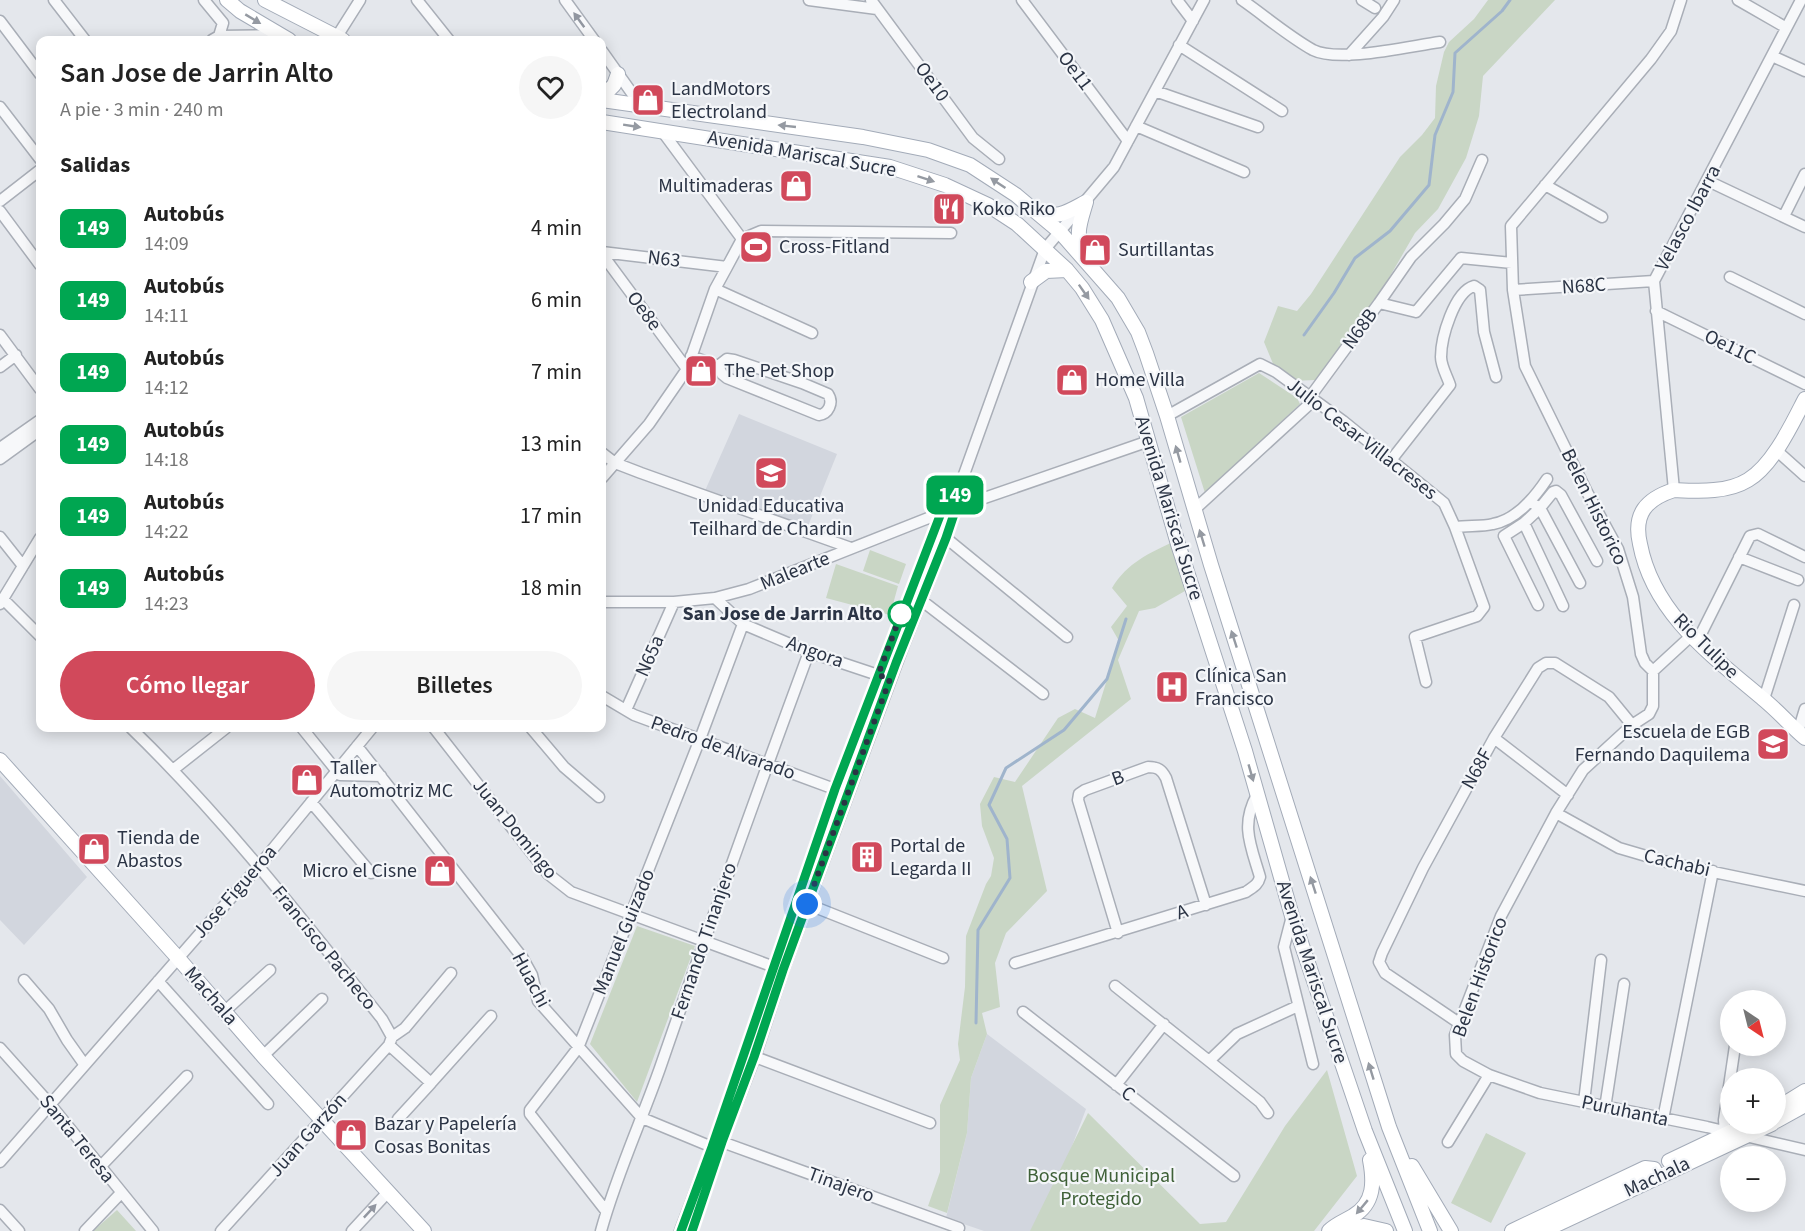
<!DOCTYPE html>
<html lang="es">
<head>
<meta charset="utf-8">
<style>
  body { margin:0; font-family:"Source Sans 3",sans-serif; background:#f6f6f6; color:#222; height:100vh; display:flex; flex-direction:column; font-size:22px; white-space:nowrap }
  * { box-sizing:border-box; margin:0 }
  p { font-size:20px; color:#767676 }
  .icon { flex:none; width:33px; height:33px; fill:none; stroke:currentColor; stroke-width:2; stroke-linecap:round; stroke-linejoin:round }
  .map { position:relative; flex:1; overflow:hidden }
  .drawer { position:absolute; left:36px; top:36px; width:570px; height:696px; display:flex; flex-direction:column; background:#fff; border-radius:12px; box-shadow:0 3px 15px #0003 }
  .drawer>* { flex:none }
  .badge { padding:0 12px; border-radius:9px; font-size:21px; line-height:39px }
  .needle { width:39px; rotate:145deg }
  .tools { position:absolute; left:1720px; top:990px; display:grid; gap:12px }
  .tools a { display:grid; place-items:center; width:66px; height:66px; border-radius:50%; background:#fff; box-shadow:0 3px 15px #0003; font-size:30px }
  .you { position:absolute; width:30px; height:30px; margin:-15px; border:4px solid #fff; border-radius:50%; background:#1a73e8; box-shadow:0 0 0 9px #1a73e833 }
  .map>.badge { position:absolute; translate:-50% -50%; box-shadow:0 0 0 3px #fff }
  h2 { padding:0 24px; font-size:22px; line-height:54px }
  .round { display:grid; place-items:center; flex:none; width:63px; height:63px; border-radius:32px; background:#f6f6f6 }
  .overview { display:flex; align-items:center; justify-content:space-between; height:102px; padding:0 24px }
  h1 { font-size:28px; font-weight:600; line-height:45px }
  .primary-button { display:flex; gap:12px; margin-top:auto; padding:12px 24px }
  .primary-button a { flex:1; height:69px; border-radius:36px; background:#d1495b; color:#fff; font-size:24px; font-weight:600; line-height:69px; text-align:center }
  .primary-button a+a { background:#f6f6f6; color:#222 }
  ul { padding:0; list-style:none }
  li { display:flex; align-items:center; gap:18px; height:72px; padding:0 24px }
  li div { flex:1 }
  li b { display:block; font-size:22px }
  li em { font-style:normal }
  li .badge { min-width:66px; font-weight:700; text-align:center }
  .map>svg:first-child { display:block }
  .built { fill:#d2d6de }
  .green { fill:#c9d6c5 }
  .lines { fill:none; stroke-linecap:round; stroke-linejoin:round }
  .stream { stroke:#9fb4cc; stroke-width:3 }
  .minor-casing { stroke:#a9aeb7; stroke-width:13 }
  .major-casing { stroke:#a3abb8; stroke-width:16 }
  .minor { stroke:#f7f8fa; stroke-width:10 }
  .major { stroke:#fff; stroke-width:14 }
  .oneway { fill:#959aa2 }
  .oneway2 { fill:#9196a0 }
  .line-casing { stroke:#fff; stroke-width:14 }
  .line { stroke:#00a651; stroke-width:9 }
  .walk { stroke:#2b3445; stroke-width:6; stroke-dasharray:0 10.8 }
  .stop-dot { fill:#fff; stroke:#00a651; stroke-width:3 }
  .labels { text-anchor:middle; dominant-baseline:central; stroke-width:4.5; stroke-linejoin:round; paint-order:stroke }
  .street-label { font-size:20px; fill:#2b3445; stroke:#f4f6f9 }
  .poi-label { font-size:20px; fill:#2b3445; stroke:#f4f6f9; text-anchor:start }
  .stop-label { font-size:20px; font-weight:bold; fill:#2b3445; stroke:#f4f6f9; text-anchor:end }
  .park-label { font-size:20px; fill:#3f6138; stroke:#f4f6f9 }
</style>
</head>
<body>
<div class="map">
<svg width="1805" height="1231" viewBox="0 0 1805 1231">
  <rect width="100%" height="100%" fill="#e4e7ec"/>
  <!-- built -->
  <path class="built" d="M739 414 837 454 808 526 704 493Z
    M0 776 87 877 24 945 0 920Z
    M987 1034 1086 1109 1040 1231H984L946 1218 967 1133 971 1078Z"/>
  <!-- green -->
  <path class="green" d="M1488 0H1555L1483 76 1479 116 1466 158 1438 209 1415 233 1375 302 1315 380 1292 381 1274 366 1264 342 1278 306 1297 311 1311 294 1400 157 1422 135 1435 118 1436 86 1444 52 1449 42 1474 19Z
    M1259 373 1297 398 1300 404 1205 493 1181 417Z
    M1175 541 1192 587 1155 608 1139 611 1118 660 1131 699 1022 786 1047 891 1006 933 995 963 1000 1007 982 1013 987 1034 971 1078 967 1133 947 1213 928 1206 940 1172V1105L960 1060 958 1044 965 987 966 936 986 884 991 876 994 858 982 826 980 804 994 777 1015 782 1058 718 1075 709 1095 718 1119 641 1111 627 1127 606 1112 588C1127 563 1149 553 1175 541Z
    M870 550 906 564 899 584 863 571Z
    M836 564 898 586 890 615 826 598Z
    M637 926 695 946 637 1102 590 1044Z
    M1327 1070 1357 1176 1314 1231H1030L1088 1113 1200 1224 1226 1222 1285 1126Z
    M1486 1133 1526 1153 1491 1223 1451 1203Z
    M117 1210 136 1231H93Z"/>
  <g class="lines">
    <!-- stream -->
    <path class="stream" d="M1304 335 1334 293 1355 258 1390 231 1429 185 1435 135 1453 92 1455 53 1502 11 1510 0
      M976 1023 978 930 1010 878 1007 839 989 805 1006 768 1064 730 1107 679 1126 619"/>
    <defs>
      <path id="minor" d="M54 0 85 40
        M204 0 223 23 219 36 212 40
        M417 0 449 40
        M565 0 594 40
        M809 0 877 9
        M871 0 973 138 999 159
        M1022 0 1128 141
        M1177 0 1193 21
        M1242 0C1265 16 1288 36 1313 50 1339 63 1410 46 1440 42
        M1362 0 1375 8
        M1681 0 1671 31 1651 59 1511 226 1513 290 1525 366 1587 492 1618 549 1633 597 1641 654 1645 663 1653 671V706L1649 714 1632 725 1583 770 1556 813 1501 916 1455 1035 1456 1054 1463 1061 1489 1075 1540 1093 1707 1127 1805 1150
        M1738 0 1785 27
        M0 21 40 74
        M219 36 281 35
        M336 38 360 0
        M1179 45 1282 111
        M602 51 641 106
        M1349 55 1383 17 1394 0
        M1772 56 1805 71
        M1155 91 1258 127
        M0 107 40 159
        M1136 126 1244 172
        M662 131 742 239
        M1708 181 1805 227
        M1545 185 1602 217
        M0 201 40 170
        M0 211 40 265
        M1784 216 1805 174
        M602 252 727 267
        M602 254 687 369
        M1730 277 1805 314
        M715 289 812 333
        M1513 290 1654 281
        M1379 303 1411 257 1444 224 1465 199 1482 160
        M1656 311 1805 384
        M0 335 40 389
        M691 356 718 366 722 374 727 378 819 415C828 414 834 403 828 394L802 383 734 360 727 359 718 366
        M0 367 16 355
        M1310 397 1379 303 1416 312 1461 258 1512 263
        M1167 416 1260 364 1276 372 1343 421 1444 503 1455 527 1484 607 1477 616 1415 637 1426 682
        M0 448 40 420
        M1776 450 1805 476
        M602 453 615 463 641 473 851 548
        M0 459 40 430
        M1392 459 1450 385C1447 376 1441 366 1441 357 1441 338 1454 292 1474 286L1480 290 1484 332 1496 377
        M602 478 649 424 687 369 715 289 727 267 742 239 761 231 951 233
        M1674 490 1654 281 1801 0
        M1535 505 1540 508 1580 583
        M1194 510 1314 400
        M1524 523 1563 606
        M1455 527C1468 525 1481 527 1493 524 1516 520 1535 497 1547 479
        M0 537 23 566
        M946 538 1067 637
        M1739 557 1798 580
        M715 598 743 624 809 652 884 677
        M3 599 40 636
        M921 600 1043 694
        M602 602H674L715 598 749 589 941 513 1149 441
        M0 604 40 538
        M1538 605 1504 536 1524 523 1540 508 1553 492 1556 491 1561 495 1597 561
        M1697 642 1750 536 1758 534 1805 557
        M1653 671 1691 636
        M602 696 634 715 840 791
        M1764 699 1794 605
        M626 710 674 602
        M131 728C223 817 302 919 382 1019L392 1037
        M302 728 340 775 381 776
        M434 728 548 874 571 892 777 968
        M531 728 564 767 599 797
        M1798 732 1805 709
        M1494 738 1568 795
        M357 746 522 957 532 975 538 1001 642 1118 712 1147
        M174 769 226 728
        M311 802 371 873
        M1556 813 1619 848 1670 863 1805 891
        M807 904 943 958
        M1292 916 1284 947 1313 1064
        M1118 933 1078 800 1079 794 1085 790 1148 767C1158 767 1162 770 1166 778L1206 905
        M1015 963 1246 892C1253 887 1258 885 1260 877 1251 846 1240 825 1257 795
        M24 980 49 1009 67 1040 84 1064
        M158 981 268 1104
        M1115 986 1209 1061
        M225 1011 270 970
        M1023 1012 1234 1176
        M1459 1023 1385 973 1379 962 1382 953 1423 868 1494 738 1538 668 1546 663H1555L1609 697 1632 725
        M392 1037 405 1028 451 973
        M389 1045 431 1083 491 1016
        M0 1048 50 1104 153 1231
        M750 1055 930 1123
        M263 1056 322 999
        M1116 1085 1164 1024
        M1584 1102 1601 960
        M1605 1108 1624 984
        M1268 1113 1260 1102 1209 1061 1237 1034 1298 1006
        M398 1119 431 1083
        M1663 1119 1713 871
        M1725 1133 1724 1120 1735 1046
        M722 1142 959 1228 957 1231
        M1448 1142 1489 1075
        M0 1162 258 867 372 728
        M100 1167 187 1076
        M0 1210 19 1231
        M606 1211 530 1114V1110L578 1048 700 739 743 624
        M85 1231 121 1193
        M221 1231 389 1045 392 1037
        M352 1231 388 1192
        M601 1231C616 1176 641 1122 660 1068 708 929 758 790 809 652
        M680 1231 712 1147 835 789 941 513 957 494
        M692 1231 722 1142 755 1057 783 971 903 647 946 538 956 508 957 494 1045 249 1114 167 1204 0"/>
      <path id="major" d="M227 0 240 11 289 40
        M265 0 343 40
        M602 97 614 85 618 74
        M602 100 863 137 928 150 970 165 1016 195 1060 232 1118 298 1138 332 1146 353 1167 416 1211 565 1389 1127 1430 1231
        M602 122 890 167 945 185 988 205 1017 224 1067 270 1082 288 1102 320 1136 398 1178 544 1245 751 1292 916 1365 1131 1405 1231
        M1038 212C1057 220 1069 211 1086 202
        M1085 255C1074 234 1080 223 1086 202
        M1031 282 1046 271 1067 270
        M1805 399C1792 424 1773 465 1748 480 1727 493 1698 491 1674 490 1646 499 1633 514 1640 544 1653 613 1711 655 1762 698 1777 710 1790 725 1805 738
        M0 760 178 958 263 1056 424 1231
        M1776 1109 1805 1091
        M1776 1121 1805 1105
        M1669 1161 1747 1124
        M1412 1166 1451 1231
        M1329 1231C1336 1224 1345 1221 1353 1216 1375 1203 1374 1181 1370 1160
        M1345 1231 1364 1226 1386 1231
        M1512 1231 1645 1168 1654 1169 1657 1176
        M1527 1231 1550 1220
        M1543 1231 1772 1124"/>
    </defs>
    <!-- minor casing -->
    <use href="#minor" class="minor-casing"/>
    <!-- major casing -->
    <use href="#major" class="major-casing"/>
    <!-- minor -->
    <use href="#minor" class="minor"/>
    <!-- major -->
    <use href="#major" class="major"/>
  </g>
  <!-- one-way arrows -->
  <defs><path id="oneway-solid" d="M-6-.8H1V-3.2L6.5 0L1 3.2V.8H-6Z" transform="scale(1.5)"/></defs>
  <g class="oneway">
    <use href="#oneway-solid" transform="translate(253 19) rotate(31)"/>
    <use href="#oneway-solid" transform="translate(632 126) rotate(9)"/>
    <use href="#oneway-solid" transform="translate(787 126) rotate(-174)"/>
    <use href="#oneway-solid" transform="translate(926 179) rotate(18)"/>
    <use href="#oneway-solid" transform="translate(998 183) rotate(-146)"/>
    <use href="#oneway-solid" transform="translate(1084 292) rotate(55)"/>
    <use href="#oneway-solid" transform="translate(1178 454) rotate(-106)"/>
    <use href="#oneway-solid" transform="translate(1202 538) rotate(-107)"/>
    <use href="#oneway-solid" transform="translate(1234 639) rotate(-108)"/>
    <use href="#oneway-solid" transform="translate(1251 773) rotate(74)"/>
    <use href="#oneway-solid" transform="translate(1313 885) rotate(-108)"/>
    <use href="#oneway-solid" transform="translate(1371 1071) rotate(-107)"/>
    <use href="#oneway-solid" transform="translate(1362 1207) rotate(130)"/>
  </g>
  <g class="oneway2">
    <use href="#oneway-solid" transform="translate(579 20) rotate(-126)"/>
    <use href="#oneway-solid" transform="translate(370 1211) rotate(-47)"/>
  </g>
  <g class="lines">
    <defs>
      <path id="line" d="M681 1231 712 1147 835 789 941 513 957 494 956 508 946 538 896 663 783 970 754 1057 722 1142 692 1231"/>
    </defs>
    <!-- line casing -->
    <use href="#line" class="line-casing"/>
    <!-- line -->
    <use href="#line" class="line"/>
    <!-- walk -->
    <path class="walk" d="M807 904 890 679 878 675 901 614"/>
  </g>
  <!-- icons -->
  <defs>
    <symbol id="shop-square" viewBox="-11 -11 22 22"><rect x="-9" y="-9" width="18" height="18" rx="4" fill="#d1495b" stroke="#f4f6f9"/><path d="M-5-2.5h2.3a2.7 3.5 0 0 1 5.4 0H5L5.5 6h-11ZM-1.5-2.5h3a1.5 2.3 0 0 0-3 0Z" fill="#fff"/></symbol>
    <symbol id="restaurant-square" viewBox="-11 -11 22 22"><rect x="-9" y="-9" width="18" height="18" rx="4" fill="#d1495b" stroke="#f4f6f9"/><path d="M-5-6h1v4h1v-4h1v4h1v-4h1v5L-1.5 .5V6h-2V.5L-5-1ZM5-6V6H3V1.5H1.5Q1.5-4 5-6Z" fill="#fff"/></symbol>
    <symbol id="stadium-square" viewBox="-11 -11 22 22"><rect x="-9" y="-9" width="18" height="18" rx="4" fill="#d1495b" stroke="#f4f6f9"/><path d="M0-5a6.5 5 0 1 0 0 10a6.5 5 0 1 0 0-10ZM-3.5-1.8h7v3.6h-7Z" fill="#fff"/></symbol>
    <symbol id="university-square" viewBox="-11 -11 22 22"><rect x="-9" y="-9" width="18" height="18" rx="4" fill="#d1495b" stroke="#f4f6f9"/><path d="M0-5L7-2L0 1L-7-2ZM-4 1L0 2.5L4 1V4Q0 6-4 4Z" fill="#fff"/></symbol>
    <symbol id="hospital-square" viewBox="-11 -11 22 22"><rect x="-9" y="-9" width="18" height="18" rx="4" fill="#d1495b" stroke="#f4f6f9"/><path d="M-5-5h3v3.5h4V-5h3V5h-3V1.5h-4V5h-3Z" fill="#fff"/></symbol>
    <symbol id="school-square" viewBox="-11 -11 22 22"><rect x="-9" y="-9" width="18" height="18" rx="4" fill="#d1495b" stroke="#f4f6f9"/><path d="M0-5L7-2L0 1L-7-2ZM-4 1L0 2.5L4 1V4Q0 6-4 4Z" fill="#fff"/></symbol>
    <symbol id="building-square" viewBox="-11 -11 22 22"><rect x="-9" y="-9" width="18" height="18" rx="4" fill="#d1495b" stroke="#f4f6f9"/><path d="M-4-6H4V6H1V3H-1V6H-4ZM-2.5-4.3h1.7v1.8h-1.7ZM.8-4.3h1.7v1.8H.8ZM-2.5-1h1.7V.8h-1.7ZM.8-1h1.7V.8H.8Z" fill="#fff"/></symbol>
  </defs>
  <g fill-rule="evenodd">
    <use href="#shop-square" x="629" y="81" width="38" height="38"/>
    <use href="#shop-square" x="777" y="167" width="38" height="38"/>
    <use href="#restaurant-square" x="930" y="190" width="38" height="38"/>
    <use href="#stadium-square" x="737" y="228" width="38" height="38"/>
    <use href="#shop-square" x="1076" y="231" width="38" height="38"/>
    <use href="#shop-square" x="682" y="352" width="38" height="38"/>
    <use href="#shop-square" x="1053" y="361" width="38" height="38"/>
    <use href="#university-square" x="752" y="454" width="38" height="38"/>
    <use href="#hospital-square" x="1153" y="668" width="38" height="38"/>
    <use href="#school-square" x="1754" y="725" width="38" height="38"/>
    <use href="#shop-square" x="288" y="761" width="38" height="38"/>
    <use href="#shop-square" x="75" y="830" width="38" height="38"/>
    <use href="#building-square" x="848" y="838" width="38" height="38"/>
    <use href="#shop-square" x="421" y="852" width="38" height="38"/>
    <use href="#shop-square" x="332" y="1116" width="38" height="38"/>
  </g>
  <!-- markers -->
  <circle class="stop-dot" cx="901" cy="614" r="12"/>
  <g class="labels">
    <!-- street labels -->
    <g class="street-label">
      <text transform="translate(1075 71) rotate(53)">Oe11</text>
      <text transform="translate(932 82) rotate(54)">Oe10</text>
      <text transform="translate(802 154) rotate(10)">Avenida Mariscal Sucre</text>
      <text transform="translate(1688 218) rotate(-62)">Velasco Ibarra</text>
      <text transform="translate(664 259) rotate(7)">N63</text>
      <text transform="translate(1584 286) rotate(-4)">N68C</text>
      <text transform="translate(644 311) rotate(53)">Oe8e</text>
      <text transform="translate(1360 329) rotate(-54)">N68B</text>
      <text transform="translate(1730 347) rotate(26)">Oe11C</text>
      <text transform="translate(1362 439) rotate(38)">Julio Cesar Villacreses</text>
      <text transform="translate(1594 507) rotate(64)">Belen Historico</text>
      <text transform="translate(1169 508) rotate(73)">Avenida Mariscal Sucre</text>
      <text transform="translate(795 571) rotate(-22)">Malearte</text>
      <text transform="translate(1706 646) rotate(45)">Rio Tulipe</text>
      <text transform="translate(815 652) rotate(20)">Angora</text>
      <text transform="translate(650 656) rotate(-66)">N65a</text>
      <text transform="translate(723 748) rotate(20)">Pedro de Alvarado</text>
      <text transform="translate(1477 769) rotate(-61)">N68F</text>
      <text transform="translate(1118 778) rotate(-20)">B</text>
      <text transform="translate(515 829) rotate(51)">Juan Domingo</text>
      <text transform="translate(1677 863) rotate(13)">Cachabi</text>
      <text transform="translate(235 892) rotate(-49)">Jose Figueroa</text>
      <text transform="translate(1182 912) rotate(-18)">A</text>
      <text transform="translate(624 932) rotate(-68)">Manuel Guizado</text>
      <text transform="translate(704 941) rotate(-71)">Fernando Tinanjero</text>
      <text transform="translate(324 948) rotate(51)">Francisco Pacheco</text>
      <text transform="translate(1312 972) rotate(72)">Avenida Mariscal Sucre</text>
      <text transform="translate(1480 977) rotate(-70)">Belen Historico</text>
      <text transform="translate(531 980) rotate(62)">Huachi</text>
      <text transform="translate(211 996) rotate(49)">Machala</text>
      <text transform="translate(1128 1094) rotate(37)">C</text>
      <text transform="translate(1625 1111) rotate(12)">Puruhanta</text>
      <text transform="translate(308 1135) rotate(-48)">Juan Garzón</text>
      <text transform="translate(77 1139) rotate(51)">Santa Teresa</text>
      <text transform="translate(1657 1177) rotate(-25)">Machala</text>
      <text transform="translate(841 1185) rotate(20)">Tinajero</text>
    </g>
    <!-- poi labels -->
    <g class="poi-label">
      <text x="671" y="89">LandMotors<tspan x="671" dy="23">Electroland</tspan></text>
      <text x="773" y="186" text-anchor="end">Multimaderas</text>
      <text x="972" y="209">Koko Riko</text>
      <text x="779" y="247">Cross-Fitland</text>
      <text x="1118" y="250">Surtillantas</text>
      <text x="724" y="371">The Pet Shop</text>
      <text x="1095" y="380">Home Villa</text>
      <text x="771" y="506" text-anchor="middle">Unidad Educativa<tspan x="771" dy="23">Teilhard de Chardin</tspan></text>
      <text x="1195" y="676">Clínica San<tspan x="1195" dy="23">Francisco</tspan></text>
      <text x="1750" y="732" text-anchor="end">Escuela de EGB<tspan x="1750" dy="23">Fernando Daquilema</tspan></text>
      <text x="330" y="768">Taller<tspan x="330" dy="23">Automotriz MC</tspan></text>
      <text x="117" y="838">Tienda de<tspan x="117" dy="23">Abastos</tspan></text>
      <text x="890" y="846">Portal de<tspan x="890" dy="23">Legarda II</tspan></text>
      <text x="417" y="871" text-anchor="end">Micro el Cisne</text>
      <text x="374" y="1124">Bazar y Papelería<tspan x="374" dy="23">Cosas Bonitas</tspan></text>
    </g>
    <!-- stop labels -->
    <g class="stop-label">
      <text x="883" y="614">San Jose de Jarrin Alto</text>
    </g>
    <!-- park labels -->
    <g class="park-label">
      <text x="1101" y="1176">Bosque Municipal<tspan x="1101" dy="23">Protegido</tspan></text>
    </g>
  </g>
</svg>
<div class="tools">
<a><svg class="needle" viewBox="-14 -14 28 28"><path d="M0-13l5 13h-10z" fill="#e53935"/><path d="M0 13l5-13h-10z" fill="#767676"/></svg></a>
<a>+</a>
<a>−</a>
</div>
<div class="you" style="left:807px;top:904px"></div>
<b class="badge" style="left:955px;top:495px;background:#00a651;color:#fff">149</b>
<section class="drawer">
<div class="overview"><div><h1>San Jose de Jarrin Alto</h1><p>A pie · 3 min · 240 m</p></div><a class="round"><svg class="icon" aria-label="heart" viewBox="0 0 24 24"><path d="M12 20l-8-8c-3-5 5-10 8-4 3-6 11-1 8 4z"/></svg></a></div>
<h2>Salidas</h2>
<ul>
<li><span class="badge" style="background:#00a651;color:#fff">149</span><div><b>Autobús</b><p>14:09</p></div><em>4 min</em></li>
<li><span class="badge" style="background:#00a651;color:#fff">149</span><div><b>Autobús</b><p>14:11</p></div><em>6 min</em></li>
<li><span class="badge" style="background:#00a651;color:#fff">149</span><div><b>Autobús</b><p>14:12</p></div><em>7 min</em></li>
<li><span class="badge" style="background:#00a651;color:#fff">149</span><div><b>Autobús</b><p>14:18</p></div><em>13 min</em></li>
<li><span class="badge" style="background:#00a651;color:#fff">149</span><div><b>Autobús</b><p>14:22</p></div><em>17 min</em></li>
<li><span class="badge" style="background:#00a651;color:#fff">149</span><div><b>Autobús</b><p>14:23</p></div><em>18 min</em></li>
</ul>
<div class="primary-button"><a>Cómo llegar</a><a>Billetes</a></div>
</section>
</div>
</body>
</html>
